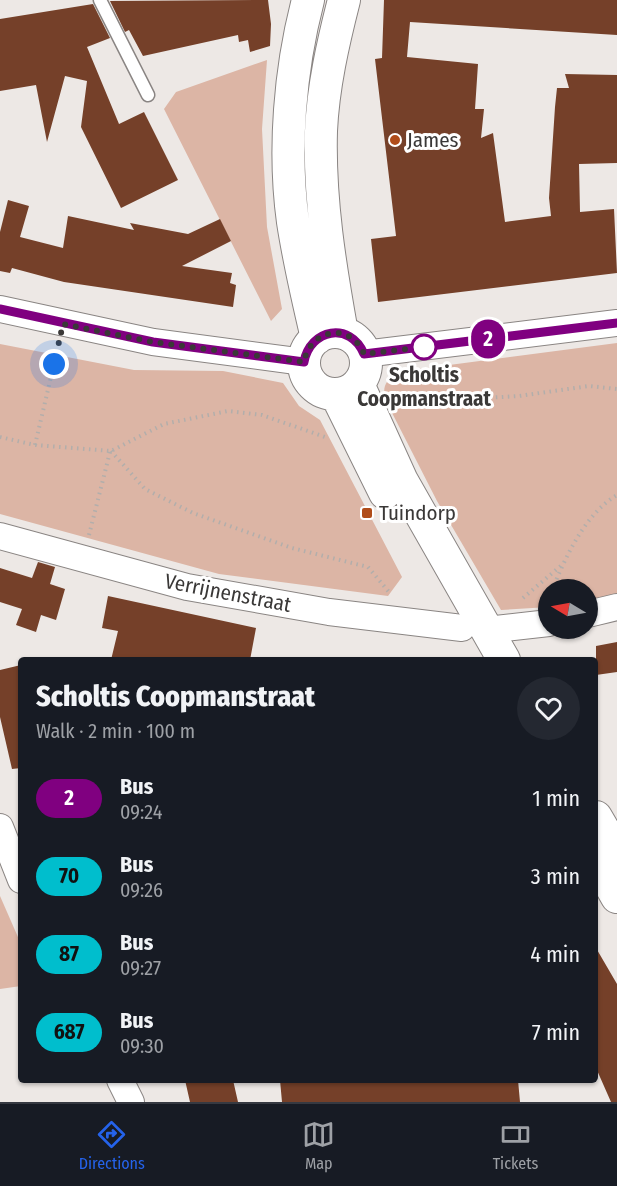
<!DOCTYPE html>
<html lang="en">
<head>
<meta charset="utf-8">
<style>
  body { margin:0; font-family:"Fira Sans Condensed",sans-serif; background:#242831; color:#f1f3f6; height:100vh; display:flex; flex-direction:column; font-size:22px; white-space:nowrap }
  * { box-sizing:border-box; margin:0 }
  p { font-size:20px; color:#9ea1a6 }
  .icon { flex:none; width:33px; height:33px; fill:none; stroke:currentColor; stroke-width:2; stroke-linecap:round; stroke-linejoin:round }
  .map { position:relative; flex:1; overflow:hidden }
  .sheet { position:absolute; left:18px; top:657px; width:580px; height:426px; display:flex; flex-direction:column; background:#171b24; border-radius:6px; box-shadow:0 2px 4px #0004 }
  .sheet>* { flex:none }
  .badge { padding:0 12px; border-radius:20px; font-size:21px; line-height:39px }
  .needle { width:39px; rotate:280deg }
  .fabs { position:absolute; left:538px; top:579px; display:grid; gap:12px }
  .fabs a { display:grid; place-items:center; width:60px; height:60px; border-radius:50%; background:#171b24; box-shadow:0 2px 4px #0004; font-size:30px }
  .you { position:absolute; width:30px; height:30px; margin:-15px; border:4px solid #fff; border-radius:50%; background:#1a73e8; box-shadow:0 0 0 9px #1a73e833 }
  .map>.badge { position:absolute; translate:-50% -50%; box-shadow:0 0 0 3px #fff }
  .round { display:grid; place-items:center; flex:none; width:63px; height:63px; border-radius:32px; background:#242831 }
  .head { display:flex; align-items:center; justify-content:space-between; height:102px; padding:0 18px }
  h1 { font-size:28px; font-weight:800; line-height:45px }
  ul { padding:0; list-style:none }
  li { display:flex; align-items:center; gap:18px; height:78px; padding:0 18px }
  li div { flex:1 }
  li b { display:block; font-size:22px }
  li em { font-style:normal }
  li .badge { min-width:66px; font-weight:700; text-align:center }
  .menu { display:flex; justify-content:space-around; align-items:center; height:84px; border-top:2px solid #363941; background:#171b24; font-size:16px; color:#9ea1a6 }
  .menu a { display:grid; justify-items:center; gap:3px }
  .menu .current { color:#2563eb }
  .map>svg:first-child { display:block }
  .green { fill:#dcb5a5 }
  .building { fill:#754029 }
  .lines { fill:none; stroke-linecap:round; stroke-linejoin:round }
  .service-casing { stroke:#8a8583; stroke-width:15 }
  .minor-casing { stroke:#8a8583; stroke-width:28 }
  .tertiary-casing { stroke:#8a8583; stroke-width:34 }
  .path { stroke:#b2aeab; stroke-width:4; stroke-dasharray:1.5 4.5; stroke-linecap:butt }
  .service { stroke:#fff; stroke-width:12 }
  .minor { stroke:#fff; stroke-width:26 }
  .tertiary { stroke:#fff; stroke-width:32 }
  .line-casing { stroke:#fff; stroke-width:14 }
  .line { stroke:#800080; stroke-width:9 }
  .walk { stroke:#3a3837; stroke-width:6; stroke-dasharray:0 10.8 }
  .poi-dot { fill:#b04c19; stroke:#fff; stroke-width:2 }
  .stop-dot { fill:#fff; stroke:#800080; stroke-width:3 }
  .labels { text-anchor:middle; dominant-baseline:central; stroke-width:6; stroke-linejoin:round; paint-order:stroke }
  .poi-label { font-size:21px; fill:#3a3837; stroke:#fff; text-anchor:start }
  .stop-label { font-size:21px; font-weight:bold; fill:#3a3837; stroke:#fff }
  .street-label { font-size:21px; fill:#3a3837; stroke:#fff }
</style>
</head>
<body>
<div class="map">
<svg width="617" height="1102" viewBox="0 0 617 1102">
  <rect width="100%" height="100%" fill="#ede8e5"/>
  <!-- green -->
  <path class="green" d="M267 60 262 129 267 227 282 309 271 321 164 109 176 92Z
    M617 343V595L588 600V590H549V607L501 610 437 501 387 403C381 388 385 382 396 372Z
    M0 344 134 370 223 371 283 383 299 406 320 420 402 577 388 596 219 574 0 514Z
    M0 896 21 944V986L0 989Z"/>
  <!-- building -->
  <path class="building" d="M268 0 271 24 270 46 250 52 248 40 239 42 238 35 143 56 129 30 125 32 110 1Z
    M384 0H617V35L410 22 407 57 478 64 475 109H484L481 138 493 133 505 222 551 216 549 198 555 107 557 88H569L565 74 617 75V163L579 164 580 212 614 209 617 273 378 302 371 239 396 236 375 59 382 58Z
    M93 4 110 38 87 47 119 124 144 112 178 180 121 208 81 127 87 81 65 76 47 142 36 85 0 91V19Z
    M8 200 29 206 20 237 63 248 68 216 134 230 130 223 188 234 220 219 231 241 182 266 232 273 230 283 236 285 233 307 64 282 12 268 10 273 0 271V232Z
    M38 562 55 567 50 584 65 589 56 620 41 615 36 632 16 625 22 609 0 602V568L32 578Z
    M108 596 256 628 250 660H111L118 631 102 628Z
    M617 642V672L596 675V646Z
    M21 665V768L12 769 0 717V670Z
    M596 948 617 984V1102H611L596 1068Z
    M185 1080H233L238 1102H190Z
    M280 1080H518L520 1102H282Z"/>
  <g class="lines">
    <defs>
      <path id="service" d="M100 0 148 95"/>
      <path id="minor" d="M0 309 153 342 304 362
        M364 354 617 323
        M0 536 187 587 329 612 462 628
        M588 614 617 607
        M487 630 549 623
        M0 827 21 880
        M120 1080 131 1102"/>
      <path id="tertiary" d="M308 0C290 69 283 150 293 222 299 261 308 300 317 338
        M304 363a31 31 0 1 1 62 0a31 31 0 1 1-62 0Z
        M342 333C330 266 319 199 321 131 323 87 333 43 344 0
        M358 384 402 481 504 660
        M336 394 385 493
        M596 817 617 853
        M596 860 617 897"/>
    </defs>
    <!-- service casing -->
    <use href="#service" class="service-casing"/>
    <!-- minor casing -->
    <use href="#minor" class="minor-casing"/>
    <!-- tertiary casing -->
    <use href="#tertiary" class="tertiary-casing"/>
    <!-- path -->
    <path class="path" d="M400 403 519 396 589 386 617 389
      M0 437 35 445 111 451 164 424 228 411 262 415 325 437
      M35 445 58 347
      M111 451 145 489 193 513 292 548 368 567 389 592
      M89 535 110 452
      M552 590C566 556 585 514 617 495
      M523 598 563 564"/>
    <!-- service -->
    <use href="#service" class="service"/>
    <!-- minor -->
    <use href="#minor" class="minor"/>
    <!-- tertiary -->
    <use href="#tertiary" class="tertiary"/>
  </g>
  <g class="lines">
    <defs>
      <path id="line" d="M0 309 153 342 304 362C310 329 350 321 364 354L617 323"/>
    </defs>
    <!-- line casing -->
    <use href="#line" class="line-casing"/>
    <!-- line -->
    <use href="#line" class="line"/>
    <!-- walk -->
    <path class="walk" d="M54 364 63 324 153 342 304 362C310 329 350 321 364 354L424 347"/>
  </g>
  <!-- markers -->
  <g class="poi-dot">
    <circle cx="395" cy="140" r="6"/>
    <rect x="361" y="507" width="12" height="12" rx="3"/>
  </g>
  <circle class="stop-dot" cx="424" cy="347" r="12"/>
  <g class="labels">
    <!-- poi labels -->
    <g class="poi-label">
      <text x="407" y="140">James</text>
      <text x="379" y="513">Tuindorp</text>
    </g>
    <!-- stop labels -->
    <g class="stop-label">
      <text x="424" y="375">Scholtis<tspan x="424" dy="24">Coopmanstraat</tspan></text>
    </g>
    <!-- street labels -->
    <g class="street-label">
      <text transform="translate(228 593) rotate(11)">Verrijnenstraat</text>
    </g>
  </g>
</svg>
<div class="fabs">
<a><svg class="needle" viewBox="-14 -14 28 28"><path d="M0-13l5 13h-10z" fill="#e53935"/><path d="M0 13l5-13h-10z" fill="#9ea1a6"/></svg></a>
</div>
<div class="you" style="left:54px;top:364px"></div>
<b class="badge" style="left:488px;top:339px;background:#800080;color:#fff">2</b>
<section class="sheet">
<div class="head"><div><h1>Scholtis Coopmanstraat</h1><p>Walk · 2 min · 100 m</p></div><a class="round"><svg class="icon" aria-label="heart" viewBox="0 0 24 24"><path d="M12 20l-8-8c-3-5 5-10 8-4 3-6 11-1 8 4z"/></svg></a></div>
<ul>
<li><span class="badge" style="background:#800080;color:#fff">2</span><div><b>Bus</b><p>09:24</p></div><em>1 min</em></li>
<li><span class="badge" style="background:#00becd;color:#111">70</span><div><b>Bus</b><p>09:26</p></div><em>3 min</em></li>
<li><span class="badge" style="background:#00becd;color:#111">87</span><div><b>Bus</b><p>09:27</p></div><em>4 min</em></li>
<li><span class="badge" style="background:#00becd;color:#111">687</span><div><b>Bus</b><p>09:30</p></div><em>7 min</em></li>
</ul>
</section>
</div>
<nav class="menu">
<a class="current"><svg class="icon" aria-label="directions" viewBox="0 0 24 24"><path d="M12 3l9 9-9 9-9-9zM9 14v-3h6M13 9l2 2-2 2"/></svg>Directions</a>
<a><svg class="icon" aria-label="map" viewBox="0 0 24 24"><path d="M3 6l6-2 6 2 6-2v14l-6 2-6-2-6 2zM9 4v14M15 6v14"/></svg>Map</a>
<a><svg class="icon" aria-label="tickets" viewBox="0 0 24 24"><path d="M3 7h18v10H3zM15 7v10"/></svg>Tickets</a>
</nav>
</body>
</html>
